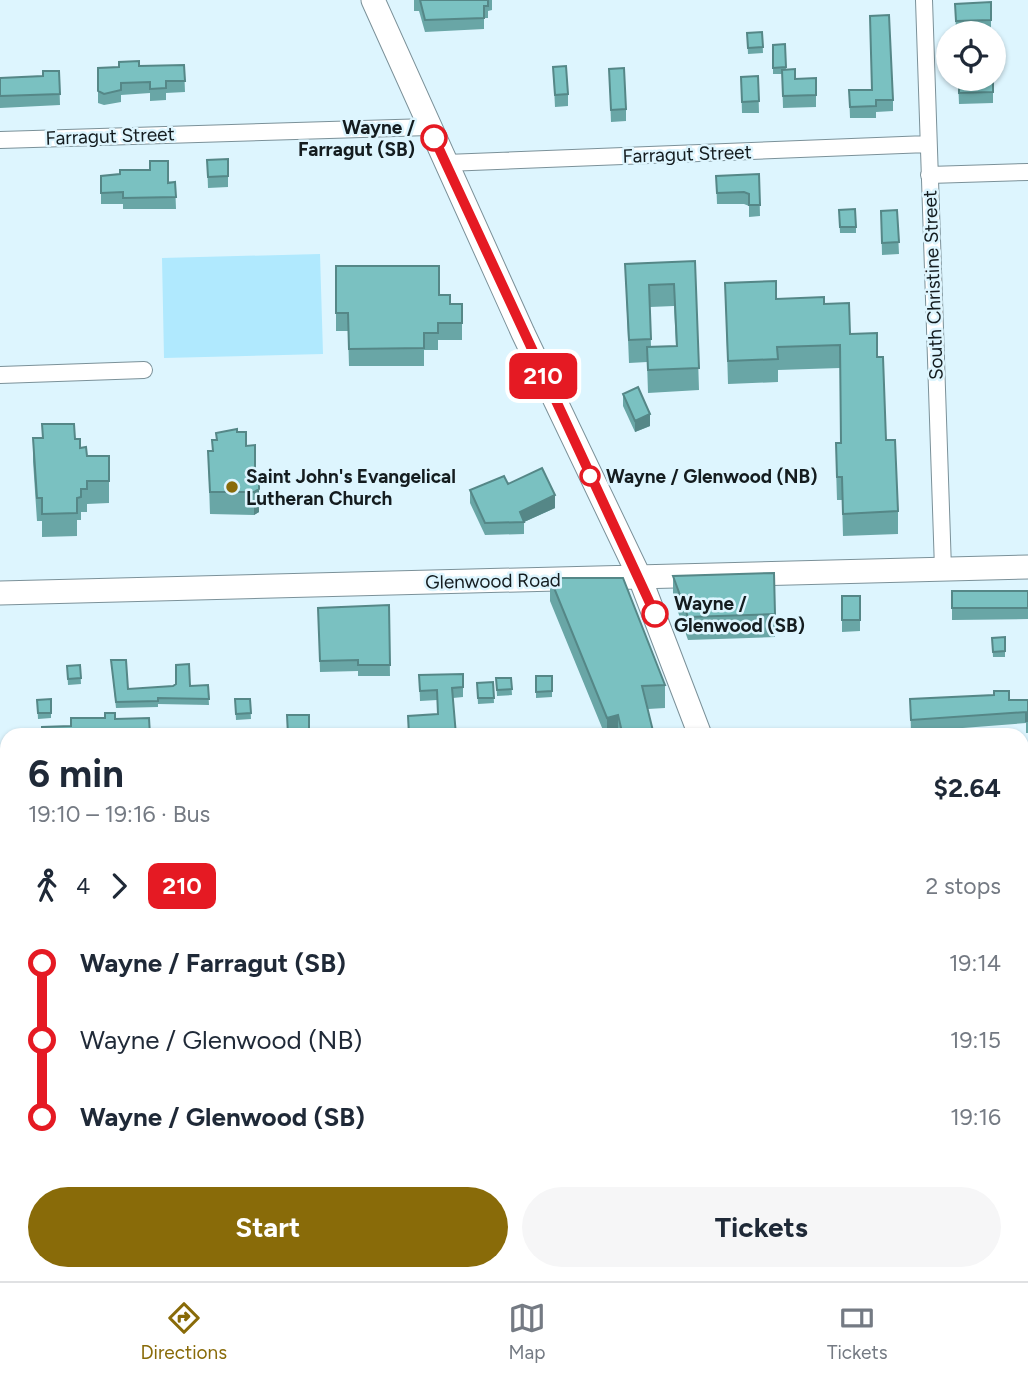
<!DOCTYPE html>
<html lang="en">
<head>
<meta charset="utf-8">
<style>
  body { margin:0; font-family:Figtree,sans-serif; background:#f6f6f7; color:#1f2937; height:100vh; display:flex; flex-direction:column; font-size:26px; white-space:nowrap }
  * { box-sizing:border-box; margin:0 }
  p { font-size:23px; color:#747a83 }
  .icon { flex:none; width:38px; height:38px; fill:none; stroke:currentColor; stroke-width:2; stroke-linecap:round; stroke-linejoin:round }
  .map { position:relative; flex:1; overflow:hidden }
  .side { position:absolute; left:0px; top:728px; width:1029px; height:553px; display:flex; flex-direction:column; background:#fff; border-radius:21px 21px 0 0; box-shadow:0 2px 5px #0004 }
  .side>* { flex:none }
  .badge { padding:0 14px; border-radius:10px; font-size:24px; line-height:46px }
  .controls { position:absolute; left:936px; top:21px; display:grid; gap:14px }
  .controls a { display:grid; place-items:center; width:70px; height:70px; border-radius:50%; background:#fff; box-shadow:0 2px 5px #0004; font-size:35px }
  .map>.badge { position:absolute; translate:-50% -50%; box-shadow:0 0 0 4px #fff }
  .legs { display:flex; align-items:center; gap:10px; height:77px; padding:0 28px; font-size:23px }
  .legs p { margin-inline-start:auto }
  .overview { display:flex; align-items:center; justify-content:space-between; height:119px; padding:0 28px }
  h1 { font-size:38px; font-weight:700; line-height:52px }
  .primary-button { display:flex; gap:14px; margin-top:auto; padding:14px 28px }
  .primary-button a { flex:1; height:80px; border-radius:42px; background:#896b09; color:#fff; font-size:28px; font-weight:700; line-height:80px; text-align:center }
  .primary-button a+a { background:#f6f6f7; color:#1f2937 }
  ul { padding:0 28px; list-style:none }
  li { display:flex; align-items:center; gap:24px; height:77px; font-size:26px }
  li i { display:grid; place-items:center; width:10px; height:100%; margin:0 9px; background:currentColor }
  li i::after { content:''; width:18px; height:18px; margin:-9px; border:5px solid; border-radius:50%; background:#fff }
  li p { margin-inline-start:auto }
  li:first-child i { background:linear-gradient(#0000 50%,currentColor 0) }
  li:last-child i { background:linear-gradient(currentColor 50%,#0000 0) }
  .menu { display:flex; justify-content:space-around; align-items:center; height:98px; border-top:2px solid #e0e1e3; background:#fff; font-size:19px; color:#747a83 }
  .menu a { display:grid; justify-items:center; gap:4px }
  .menu .selected { color:#896b09 }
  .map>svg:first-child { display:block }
  .park { fill:#b0e9fe }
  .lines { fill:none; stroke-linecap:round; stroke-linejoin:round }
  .river { stroke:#abb4e6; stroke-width:23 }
  .street-casing { stroke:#7b9199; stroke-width:18 }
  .secondary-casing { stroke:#7b9199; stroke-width:25 }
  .street { stroke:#fff; stroke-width:16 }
  .secondary { stroke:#fff; stroke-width:23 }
  .wall { fill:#69a6a6; fill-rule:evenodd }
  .shaded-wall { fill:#558787 }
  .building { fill:#7ac1c1; stroke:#558787; stroke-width:2 }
  .line-1-casing { stroke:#fff; stroke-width:16 }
  .line-1 { stroke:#e51a23; stroke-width:10 }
  .stop-1-dot { fill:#fff; stroke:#e51a23; stroke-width:3.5 }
  .poi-dot { fill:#896b09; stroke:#ddf5fe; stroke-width:2.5 }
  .labels { text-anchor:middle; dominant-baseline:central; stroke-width:5; stroke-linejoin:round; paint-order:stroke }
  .stop-label { font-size:19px; font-weight:bold; fill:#141c1f; stroke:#ddf5fe; text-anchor:start }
  .street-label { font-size:19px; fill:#141c1f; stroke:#ddf5fe }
  .poi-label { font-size:19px; font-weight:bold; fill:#141c1f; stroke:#ddf5fe; text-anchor:start }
</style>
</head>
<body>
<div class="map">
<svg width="1028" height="1281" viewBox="0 0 1028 1281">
  <rect width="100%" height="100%" fill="#ddf5fe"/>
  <!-- park -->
  <path class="park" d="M320 254 323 354 164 358 162 258Z
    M7 1274H162L167 1281H0Z
    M178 1274H662V1281H179Z
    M901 1274H1022L1028 1276V1281H891Z"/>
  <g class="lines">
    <!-- river -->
    <path class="river" d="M178 1274 190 1281"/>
    <defs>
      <path id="street" d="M924 0 943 569
        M0 140 429 127
        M446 163 928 144
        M929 175 1028 172
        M0 375 144 370
        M1022 759H1028
        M0 790 7 789
        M1022 964H1028
        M0 984H7
        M0 1136 5 1281
        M1022 1157H1028"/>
      <path id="secondary" d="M373 0 523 333 640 578 700 735
        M0 593 1028 567
        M825 1274 826 1281"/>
    </defs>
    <!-- street casing -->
    <use href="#street" class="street-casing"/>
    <!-- secondary casing -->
    <use href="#secondary" class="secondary-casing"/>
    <!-- street -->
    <use href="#street" class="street"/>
    <!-- secondary -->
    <use href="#secondary" class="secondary"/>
  </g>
  <!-- wall -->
  <path class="wall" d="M414 0H492V10L488 11V18H484V29L425 32 419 11H414Z
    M991 2V32L956 33 955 4Z
    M762 32 763 53 748 54 747 33Z
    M785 44 786 70 795 79 816 78V107L783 108 782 74H773V45Z
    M184 65 185 92 166 93V100L150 101V93L121 95V102L104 105 98 103V68Z
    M553 67 568 94V106L555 107Z
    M609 69 626 109V121L611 122Z
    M59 71 60 105 0 108V78L43 76Z
    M758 76 759 113H742L741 77Z
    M958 79H993V103L959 104Z
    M849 90 893 100V111L876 112V118H850Z
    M228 159V187L208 188 207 160Z
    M759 174 760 216 749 217V206L744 204H717L716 176Z
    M101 176 175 182 176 209H123V204H101Z
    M839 210 856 227V233H840Z
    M897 210 899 254 882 255 881 211Z
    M695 261 699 390 648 393 647 362 629 363 625 264ZM674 306 676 346 651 347 650 307Z
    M336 266 439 295 450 304H462V340H438V350H424V366H349L348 331H336Z
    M725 283 776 299 824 304 850 334 877 357 886 440 898 511V534L843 536 842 500H837L836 466V443H840V368L778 370V382L728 384Z
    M623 394 650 426 635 432 623 406Z
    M237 432 246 446 255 472 259 512 254 515 210 514 208 451H212L216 440Z
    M33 438 75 439 87 456H109V503L87 504V512H81V520H77V536L42 537V521H37L33 461Z
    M508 484 555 508 524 522V534L485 535 470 503V490Z
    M673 576 775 614V637L688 640 673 598Z
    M550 578 665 685V708L648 709 653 735H605L550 601Z
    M952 591H1028V619L952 620Z
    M842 596H860V631L842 632Z
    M389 605 390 676H358V671L320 672 318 608Z
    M1005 637V657H993L992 638Z
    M111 660 128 689 208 685 209 705 158 704V707L116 708Z
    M80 665 81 684 68 685 67 666Z
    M463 674V697L453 698 438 714 437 700 420 701 419 675Z
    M536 676H552V697L536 698Z
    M496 678H511L512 695 497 696Z
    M493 682 494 703 478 704 477 683Z
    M51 699V718L38 719 37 700Z
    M235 699H250L251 719 236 720Z
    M910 699 1028 700V733H1026V723L911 732Z
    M1022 778H1028V806H1022Z
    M1023 1032H1028V1053H1024Z
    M1022 1093H1028V1127H1022Z
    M1022 1171H1028V1205L1022 1206Z
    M698 1274H779V1281H698Z"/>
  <!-- shaded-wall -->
  <path class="shaded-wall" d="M650 414V426L635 432V421Z
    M259 489V512L254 515V492Z
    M555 495V508L524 522 520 512Z
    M618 715V735H607V718Z"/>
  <!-- building -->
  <path class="building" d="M420 0H488V6H484V18L425 20Z
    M991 2V20L956 21 955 4Z
    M889 15 893 100H876V106L850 107 849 90H872L870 16Z
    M762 32 763 47 748 48 747 33Z
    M785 44 786 67 773 68V45Z
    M139 61V66L184 65 185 81H166V88L150 89V82L121 83V90L104 94 98 91V68L119 67V62Z
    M566 66 568 94 555 95 553 67Z
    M624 68 626 109 611 110 609 69Z
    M795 69V79L816 78V95L783 96 782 70Z
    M43 71H59L60 94 0 96V78L43 76Z
    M758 76 759 101 742 102 741 77Z
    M959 79H993V92L959 93Z
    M228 159V176L208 177 207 160Z
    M150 161H168V183L175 182 176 197 123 198V192L101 193V176L120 174V170H150Z
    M759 174 760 205H749V194L744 192 717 193 716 176Z
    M855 209 856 227H840L839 210Z
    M897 210 899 242 882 243 881 211Z
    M695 261 699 368 648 370 647 347 677 346 674 284 649 285 651 339 629 340 625 264Z
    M336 266H439V295H450V304H462V323H438V333H424V348L349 349 348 313H336Z
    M776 281V299L824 297V304L849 303 850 334 877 333V357H883L886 440H895L898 511 843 514 842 477H837L836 443H841L840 345 777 347 778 359 728 361 725 283Z
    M638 387 650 414 635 421 623 394Z
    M42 424H74L75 439H80V448L86 447 87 456H109V481H87V489H81V497L77 498V513L42 514V498H37L33 438H43Z
    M237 429V432H246V446L255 445V472H259V489L254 492H210L208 451H213L212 440H217L216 433Z
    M542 468 555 495 520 512 524 522 485 523 470 490 504 476 508 484Z
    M774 573 775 614 688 617 673 576Z
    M550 578H623L665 685 642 686 653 731 622 732 618 715 607 718Z
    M952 591H1028V608H952Z
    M842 596H860V620H842Z
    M389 605 390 665H358V660L320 661 318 608Z
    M1005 637V651L993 652 992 638Z
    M111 660H126L128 689 173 686 176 684V665L189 664 190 686 208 685 209 699 158 698V701L116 702Z
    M80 665 81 678 68 679 67 666Z
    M463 674V687L452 688 456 735H409L408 716 438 714 437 690 420 691 419 675Z
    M536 676H552V691L536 692Z
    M496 678H511L512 689 497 690Z
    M493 682 494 698H478L477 683Z
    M994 691H1009V700H1028V721H1026V712L911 720 910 699 994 695Z
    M51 699V713H38L37 700Z
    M235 699H250L251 713 236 714Z
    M105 713H115V719L149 718 150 735H42V727L71 726V718H105Z
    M287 715H309V735H288Z
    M1022 778H1028V795H1022Z
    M1023 1032H1028V1047H1024Z
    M1022 1093H1028V1116H1022Z
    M1022 1171H1028V1194H1022Z
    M698 1274H763V1281H705V1277L698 1276Z"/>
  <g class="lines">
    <defs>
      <path id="line-1" d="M434 138 655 614"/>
    </defs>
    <!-- line-1 casing -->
    <use href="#line-1" class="line-1-casing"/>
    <!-- line-1 -->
    <use href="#line-1" class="line-1"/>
  </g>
  <!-- markers -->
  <g class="stop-1-dot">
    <circle cx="434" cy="138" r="12"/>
    <circle cx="590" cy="476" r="9"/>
    <circle cx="655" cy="614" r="12"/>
  </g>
  <circle class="poi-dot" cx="232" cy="487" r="7"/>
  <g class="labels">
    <!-- stop labels -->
    <g class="stop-label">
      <text x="415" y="127" text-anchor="end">Wayne /<tspan x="415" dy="22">Farragut (SB)</tspan></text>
      <text x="606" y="476">Wayne / Glenwood (NB)</text>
      <text x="674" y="603">Wayne /<tspan x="674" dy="22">Glenwood (SB)</tspan></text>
    </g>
    <!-- street labels -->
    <g class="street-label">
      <text transform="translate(110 136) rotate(-2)">Farragut Street</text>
      <text transform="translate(687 154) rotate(-2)">Farragut Street</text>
      <text transform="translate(933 285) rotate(-92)">South Christine Street</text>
      <text transform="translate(493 581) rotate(-1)">Glenwood Road</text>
    </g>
    <!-- poi labels -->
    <g class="poi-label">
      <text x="246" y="476">Saint John's Evangelical<tspan x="246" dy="22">Lutheran Church</tspan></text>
    </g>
  </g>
</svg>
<div class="controls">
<a><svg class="icon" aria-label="locate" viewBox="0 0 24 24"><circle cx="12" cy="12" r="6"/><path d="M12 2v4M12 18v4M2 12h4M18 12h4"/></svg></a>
</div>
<b class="badge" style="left:543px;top:376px;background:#e51a23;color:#fff">210</b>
<section class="side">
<div class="overview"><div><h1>6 min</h1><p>19:10 – 19:16 · Bus</p></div><b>$2.64</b></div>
<div class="legs"><svg class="icon" aria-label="walk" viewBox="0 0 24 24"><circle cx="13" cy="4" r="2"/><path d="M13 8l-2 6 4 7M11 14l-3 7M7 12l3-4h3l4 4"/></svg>4<svg class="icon" aria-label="forward" viewBox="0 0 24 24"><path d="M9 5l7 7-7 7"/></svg><b class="badge" style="background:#e51a23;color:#fff">210</b><p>2 stops</p></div>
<ul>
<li><i style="color:#e51a23"></i><b>Wayne / Farragut (SB)</b><p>19:14</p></li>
<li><i style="color:#e51a23"></i><span>Wayne / Glenwood (NB)</span><p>19:15</p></li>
<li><i style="color:#e51a23"></i><b>Wayne / Glenwood (SB)</b><p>19:16</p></li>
</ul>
<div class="primary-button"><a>Start</a><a>Tickets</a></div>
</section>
</div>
<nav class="menu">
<a class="selected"><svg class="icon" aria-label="directions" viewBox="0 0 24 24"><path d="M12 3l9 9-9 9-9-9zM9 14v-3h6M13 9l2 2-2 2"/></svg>Directions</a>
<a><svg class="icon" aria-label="map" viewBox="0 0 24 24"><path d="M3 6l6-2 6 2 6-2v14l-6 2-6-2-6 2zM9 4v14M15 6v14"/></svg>Map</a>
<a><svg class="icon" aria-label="tickets" viewBox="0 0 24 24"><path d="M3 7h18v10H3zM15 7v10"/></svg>Tickets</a>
</nav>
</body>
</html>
